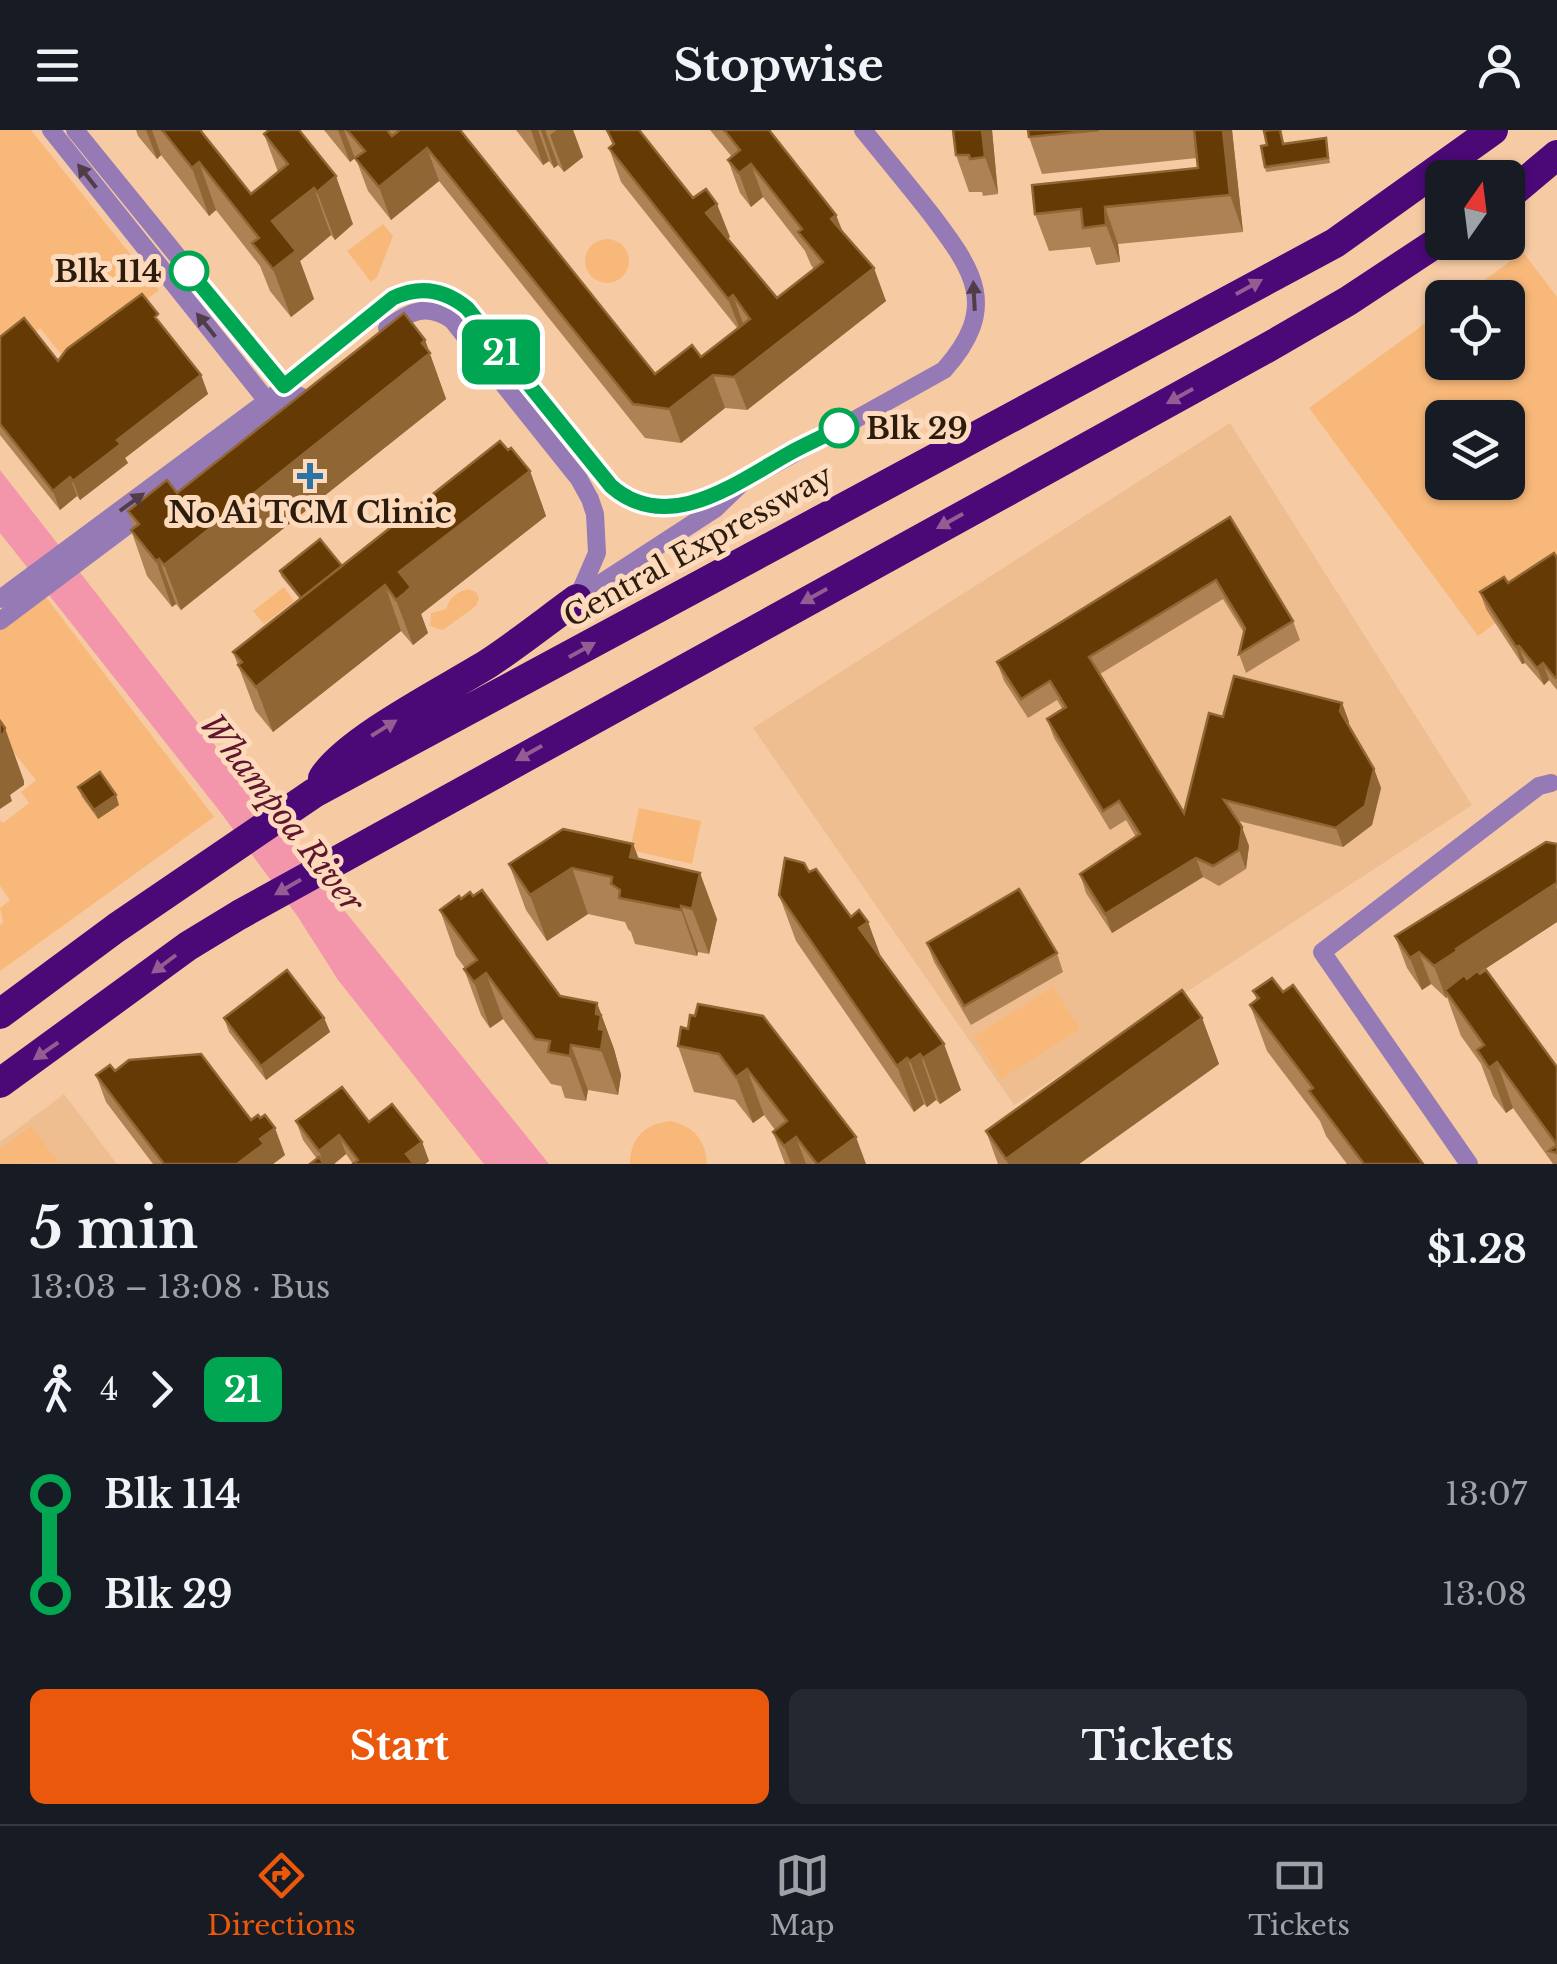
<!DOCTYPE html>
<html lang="en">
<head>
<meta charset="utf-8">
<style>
  body { margin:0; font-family:"Libre Baskerville",serif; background:#242831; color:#f1f3f6; height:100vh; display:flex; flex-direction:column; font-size:38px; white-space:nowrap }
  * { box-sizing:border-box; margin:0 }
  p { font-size:32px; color:#9ea1a6 }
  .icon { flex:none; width:55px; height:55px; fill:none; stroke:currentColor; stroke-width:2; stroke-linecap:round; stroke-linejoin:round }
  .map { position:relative; height:1034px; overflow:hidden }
  .drawer { display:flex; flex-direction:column; background:#171b24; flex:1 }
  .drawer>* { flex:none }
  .badge { padding:0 20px; border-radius:15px; font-size:35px; line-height:65px }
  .needle { width:65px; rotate:14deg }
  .fabs { position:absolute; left:1425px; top:30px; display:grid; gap:20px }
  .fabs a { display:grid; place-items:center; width:100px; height:100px; border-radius:15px; background:#171b24; box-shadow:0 2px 8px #0004; font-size:50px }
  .map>.badge { position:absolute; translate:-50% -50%; box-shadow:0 0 0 5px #fff }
  .legs { display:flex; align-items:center; gap:15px; height:110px; padding:0 30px; font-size:32px }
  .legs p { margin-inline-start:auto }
  .summary { display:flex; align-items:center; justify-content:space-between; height:170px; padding:0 30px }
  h1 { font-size:55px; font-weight:700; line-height:75px }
  .primary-button { display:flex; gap:20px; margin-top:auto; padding:20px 30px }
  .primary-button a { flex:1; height:115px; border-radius:15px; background:#ea580c; color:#fff; font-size:40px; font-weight:700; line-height:115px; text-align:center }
  .primary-button a+a { background:#242831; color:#f1f3f6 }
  ul { padding:0 30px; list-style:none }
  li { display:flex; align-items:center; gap:35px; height:100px; font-size:38px }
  li i { display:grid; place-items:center; width:15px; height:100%; margin:0 12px; background:currentColor }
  li i::after { content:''; width:25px; height:25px; margin:-12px; border:8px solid; border-radius:50%; background:#171b24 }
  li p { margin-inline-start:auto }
  li:first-child i { background:linear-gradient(#0000 50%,currentColor 0) }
  li:last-child i { background:linear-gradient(currentColor 50%,#0000 0) }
  header { display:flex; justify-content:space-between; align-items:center; height:130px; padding:0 30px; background:#171b24; font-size:45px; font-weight:700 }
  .menu { display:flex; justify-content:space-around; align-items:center; height:140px; border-top:2px solid #363941; background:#171b24; font-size:28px; color:#9ea1a6 }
  .menu a { display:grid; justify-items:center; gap:5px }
  .menu .current { color:#ea580c }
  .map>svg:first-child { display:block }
  .built { fill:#eebe91 }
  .green { fill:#f8b87a; fill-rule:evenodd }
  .water { fill:#f396ac }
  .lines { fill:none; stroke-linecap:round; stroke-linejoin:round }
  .minor { stroke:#957ab6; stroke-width:18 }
  .motorway { stroke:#4a0977; stroke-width:30 }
  .wall { fill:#ae8254 }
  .shaded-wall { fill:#906634 }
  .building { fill:#653a04; stroke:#906634; stroke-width:2.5 }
  .oneway { fill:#513d48 }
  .oneway2 { fill:#925d92 }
  .line-1-casing { stroke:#fff; stroke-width:22 }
  .line-1 { stroke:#00a651; stroke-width:15 }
  .stop-1-dot { fill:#fff; stroke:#00a651; stroke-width:5 }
  .poi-dot { fill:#2c73a8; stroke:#fddabb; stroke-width:4 }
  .labels { text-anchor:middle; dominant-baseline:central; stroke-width:10; stroke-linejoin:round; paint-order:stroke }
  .stop-label { font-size:30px; font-weight:bold; fill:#2c1c0d; stroke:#fddabb; text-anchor:end }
  .poi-label { font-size:30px; font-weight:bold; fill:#2c1c0d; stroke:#fddabb }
  .street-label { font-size:30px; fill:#2c1c0d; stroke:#fddabb }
  .water-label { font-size:32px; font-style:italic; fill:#5e172f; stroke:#fddabb }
</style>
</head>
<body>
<header><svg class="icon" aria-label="menu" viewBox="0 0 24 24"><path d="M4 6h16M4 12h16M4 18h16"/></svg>Stopwise<svg class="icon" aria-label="person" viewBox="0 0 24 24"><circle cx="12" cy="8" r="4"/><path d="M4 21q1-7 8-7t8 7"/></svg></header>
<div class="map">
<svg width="1557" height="1034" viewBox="0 0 1557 1034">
  <rect width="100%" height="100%" fill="#f6cba4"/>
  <!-- built -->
  <path class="built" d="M1230 293 1472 675 1014 975 753 598Z
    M64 964 117 1034H0V1012Z"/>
  <!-- green -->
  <path class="green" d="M0 0H31L159 160 68 233 40 198 0 229Z
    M383 94 393 106 377 147 371 152 347 121Z
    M585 131a22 22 0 1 1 44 0a22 22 0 1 1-44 0Z
    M1523 122 1557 167V448L1478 506 1309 278 1442 181V232H1508V168L1461 167ZM1442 288H1508V352H1442Z
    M284 457 294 471 264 494 253 481Z
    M469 459 476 462 479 468 476 476 443 500 430 496 431 483 446 479C450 467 456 462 469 459Z
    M42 462 214 687 0 841V795L3 792 0 778 10 770 0 756V690L3 693 29 673 21 662 36 650 0 606V495Z
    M639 678 701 691 692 734 630 720Z
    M1053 857 1080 899 1001 949 974 906Z
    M670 991C694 996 706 1010 707 1034H630C630 1008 645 994 670 991Z
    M31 996 58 1032 0 1034V1019Z"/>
  <!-- water -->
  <path class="water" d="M0 340 335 769 549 1034H484L338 850 298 787 218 679 0 403Z"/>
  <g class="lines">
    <!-- minor -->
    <path class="minor" d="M51 0 272 277
      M75 0 291 266
      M387 198C410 181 427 173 452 190L579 349 590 369 595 384 597 423 577 469
      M581 466 715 379 743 352 944 240C1000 177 974 141 931 84 909 56 886 28 863 0
      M0 469 267 271 393 167 407 161 435 162 467 178 573 311 623 367 650 377 681 376 743 352
      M0 491 300 266
      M1469 1034 1322 822 1539 656 1551 653"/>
    <!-- motorway -->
    <path class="motorway" d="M1508 66 1557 25
      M323 648C348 609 446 560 489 533 519 513 548 490 577 469
      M0 884 116 798 314 663 1335 113 1493 0
      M0 953 188 816 239 785 1265 219 1348 171 1442 109"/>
  </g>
  <!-- wall -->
  <path class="wall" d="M136 0H200L251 64 278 42 264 4 353 94 335 110 331 105 300 131 314 169 291 187 270 161 260 136 216 80 209 86 161 25 157 29 138 6Z
    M324 0H460L655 244 701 227 738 199 621 52 609 18 613 16 607 0 693 68 730 107 727 109 777 168 814 139 811 135 805 121 763 67 751 77 740 63 728 30 732 27 710 0H769L836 85 843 102 886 171 747 280 725 278 681 313 645 308 439 51 391 90 368 61 356 29 355 28 350 32Z
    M516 0H573L583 27 564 42 558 35 554 38 549 31 543 35Z
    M953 0H992L998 64 983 66 982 62H969L956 25Z
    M1028 0H1232L1243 102 1118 114 1120 132 1096 135 1090 117 1049 121 1035 84 1198 38 1197 28 1042 44 1029 7Z
    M1281 0 1284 14 1326 8 1330 33 1266 42 1265 37 1267 15Z
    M163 197 201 245 208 264 125 328 128 333 80 370 77 366 60 380 0 305V207L58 231Z
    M425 210 446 269 181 480 176 474 172 477 147 446 131 400 134 398 128 381 177 363Z
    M508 320 530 341 546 386 421 484 428 503 422 508 413 515 401 501 273 602 255 580 233 522 300 469 281 446 280 441 342 436Z
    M1230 387 1293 491 1300 510 1246 543 1239 524 1244 503 1223 469 1100 544 1184 683 1223 587 1342 573 1349 592 1348 595 1374 639 1381 658 1372 695 1343 717 1239 691 1249 716 1246 739 1219 756 1203 747 1112 803 1086 763 1080 744 1136 707 1126 690 1110 700 1054 608 1047 589 1063 580 1057 570 1028 588 1004 551 997 532Z
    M1557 428V560L1549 550 1544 555 1525 533 1522 534 1486 479 1480 462 1508 453Z
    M78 657 119 675 98 689 82 667Z
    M633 714 639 729 717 789 709 824 698 822 697 826 635 814 631 802 628 799 625 792 588 784 547 811 526 780 509 734Z
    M1557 714V792L1479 843 1557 937V1034H1553L1513 978 1506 983 1493 966 1481 934 1461 906 1447 867 1446 868 1431 854 1422 860 1407 838 1395 806Z
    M779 765 868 792 881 828 961 960 940 974 936 970 927 977 924 974 914 982 796 811Z
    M440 780 560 866 597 873 614 919 621 945 618 965 588 960 586 971 565 968 561 956 551 954 503 889 490 898 481 885 464 839 465 838 456 826Z
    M927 813 1057 823 1063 842 971 895 934 832Z
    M1253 861 1423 1034H1347L1326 1006 1320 991 1267 921 1250 875 1257 870Z
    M690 885 866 1034H785L773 1002 775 1000 764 985 753 993 735 970 694 962 678 916 688 899Z
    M224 888H324L330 902 266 950 229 902Z
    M1202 888 1219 934 1079 1034H998L986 1001Z
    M115 941 251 990 285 1025 273 1034H153L106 972 96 945Z
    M296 991 369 992 422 1012 429 1031 425 1034H353L346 1024 334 1034H310L317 1029 303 1010Z"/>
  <!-- shaded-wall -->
  <path class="shaded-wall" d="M146 0H152L161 25 157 29Z
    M338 0H344L355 28 350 32Z
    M531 0H538L549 31 543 35Z
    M541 0H545L558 35 554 38Z
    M557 0H573L583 27 564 42 550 5Z
    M982 0H992L998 64 985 27Z
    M1223 0H1232L1243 102 1230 65Z
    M427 18 439 51 391 90 379 57Z
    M199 32 216 80 209 86 192 38Z
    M751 34 763 67 751 77 739 43Z
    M336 46 353 94 335 110 317 62Z
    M314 58 331 105 300 131 314 169 291 187 273 139 272 91Z
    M717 74 730 107 718 116 706 83Z
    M1105 77 1118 114 1120 132 1106 95Z
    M836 85 848 118 831 89Z
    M874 138 886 171 747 280 734 247Z
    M733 165 745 199 741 202 728 169Z
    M425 210 446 269 181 480 164 435Z
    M201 245 208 264 125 328 128 333 80 370 73 351 117 310Z
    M713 245 725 278 681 313 669 279Z
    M530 341 546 386 421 484 428 503 413 515 396 470 399 442Z
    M70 347 77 366 60 380 53 361Z
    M159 429 176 474 172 477 156 431Z
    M385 455 401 501 273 602 256 557Z
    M1519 516 1525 533 1522 534 1516 517Z
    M1543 533 1549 550 1544 555 1537 538Z
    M1342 573 1349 592 1347 600 1340 581Z
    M5 598 24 651V655L10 665 12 671 0 679V606Z
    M1374 639 1381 658 1372 695 1343 717 1336 698Z
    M116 665 119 675 98 689 94 680Z
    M1242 697 1249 716 1246 739 1239 720Z
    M633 714 650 760 630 727Z
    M1196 728 1203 747 1112 803 1105 784Z
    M572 738 588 784 547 811 530 765Z
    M700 743 717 789 709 824 692 779Z
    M1555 754 1557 760V792L1468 850 1445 860 1447 867 1446 868 1434 836 1456 819Z
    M681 776 698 822 697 826 681 780Z
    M868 792 885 838 859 798Z
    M1419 822 1431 854 1422 860 1410 828Z
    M486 843 503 889 490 898 474 852Z
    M597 873 614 919 621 945 618 965 601 920 596 884Z
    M324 888 330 902 266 950 261 936Z
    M1202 888 1219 934 1079 1034H1008L1006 1029Z
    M944 914 961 960 940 974 923 928Z
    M571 915 588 960 586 971 570 926Z
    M920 924 936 970 927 977 910 931Z
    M907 928 924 974 914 982 897 936Z
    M1497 932 1513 978 1506 983 1489 938Z
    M747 939 764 985 753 993 736 947Z
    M275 998 285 1025 273 1034H237L260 1009Z
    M339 1005 346 1024 334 1034H324L319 1021Z
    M796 1007 806 1034H791L784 1016Z
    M856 1007 866 1034H819Z
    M422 1012 429 1031 425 1034H410L406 1024Z"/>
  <!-- building -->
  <path class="building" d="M162 0H200L251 64 288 34 264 4 269 0H299L336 46 317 62 314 58 272 91 296 121 273 139 252 113 259 108 199 32 192 38Z
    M347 0H387L392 6 400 0H460L655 244 692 215 701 227 750 189 733 165 728 169 609 18 614 14 607 0H639L693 68 706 59 717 74 706 83 777 168 823 132 798 102 802 99 751 34 739 43 728 30 740 20 724 0H769L836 85 831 89 874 138 734 247 713 245 669 279 633 274 427 18 379 57 355 28 365 21Z
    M953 0H982L985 27 970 29 969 25H956Z
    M1028 0H1099L1029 7Z
    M1194 0H1223L1230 65 1105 77 1106 95 1083 98 1081 79 1035 84 1032 55 1198 38Z
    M1272 0H1280L1283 14 1326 8 1328 28 1265 37 1261 16 1267 15 1264 1Z
    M142 164 158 184 155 187 201 245 117 310 121 314 73 351 70 347 53 361 0 294V207L24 188 58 231 67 219Z
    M404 183 425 210 422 213 430 223 164 435 159 429 156 431 131 400 139 394 128 381 167 350 177 363Z
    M500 311 508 320 511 318 530 341 399 442 411 457 405 463 396 470 385 455 256 557 238 535 242 532 233 522Z
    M1230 387 1293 491 1239 524 1245 498 1216 450 1089 527 1184 683 1209 583 1223 587 1234 546 1342 573 1340 581 1374 639 1365 676 1336 698 1224 670 1242 697 1239 720 1213 736 1196 728 1105 784 1080 744 1140 704 1119 671 1103 681 1047 589 1066 577 1050 551 1021 569 997 532Z
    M320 409 342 436 301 468 280 441Z
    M1554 423 1557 428V547L1555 548 1543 533 1537 538 1519 516 1516 517 1480 462 1504 447 1508 453Z
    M0 591 5 598 4 603 0 606Z
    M100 642 116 665 94 680 78 657Z
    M563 699 633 714 630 727 700 743 692 779 681 776V780L619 768 620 760 611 754 612 747 572 738 530 765 509 734Z
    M1546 712 1557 714V754H1555L1456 819 1457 821 1434 836 1419 822 1410 828 1395 806Z
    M785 728 804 733 809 742 816 739 851 787 859 780 868 792 859 798 944 914 923 928 920 924 910 931 907 928 897 936 779 765Z
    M1019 759 1057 823 964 876 927 813Z
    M482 760 560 866 597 873 596 884 601 885 599 899 604 900 601 920 571 915 570 926 548 922 550 911 535 909 486 843 474 852 464 839 477 830 440 780 459 766 461 769 470 762 473 766Z
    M287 840 324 888 261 936 224 888Z
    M1486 840 1557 937V1023L1549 1021 1557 1015 1497 932 1489 938 1477 920 1484 915 1445 860 1464 845 1467 849 1477 841 1480 844Z
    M1272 848 1283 862 1293 855 1423 1034H1364L1309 961 1313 958 1250 875 1259 868 1253 861Z
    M1182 860 1202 888 1006 1029 986 1001Z
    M698 874 763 886 856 1007 819 1034H817L796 1007 784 1016 773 1002 787 991 747 939 736 947 719 924 678 916 681 897 688 899 690 885 695 886Z
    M201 924 251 990 258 985 260 988 265 985 275 998 260 1009 264 1014 237 1034H164L96 945 110 935 115 941 129 930Z
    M342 957 369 992 392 974 422 1012 406 1024 414 1034H353L358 1030 339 1005 319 1021 296 991Z
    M319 1027 324 1034H310Z"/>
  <!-- one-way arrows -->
  <defs><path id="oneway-solid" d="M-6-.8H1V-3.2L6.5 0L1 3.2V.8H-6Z" transform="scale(2.5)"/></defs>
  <g class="oneway">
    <use href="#oneway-solid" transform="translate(87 46) rotate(-128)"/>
    <use href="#oneway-solid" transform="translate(974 166) rotate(-93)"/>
    <use href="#oneway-solid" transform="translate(206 195) rotate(-129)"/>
    <use href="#oneway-solid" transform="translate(132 372) rotate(-36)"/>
  </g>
  <g class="oneway2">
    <use href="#oneway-solid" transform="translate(1249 157) rotate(-29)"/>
    <use href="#oneway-solid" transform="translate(1180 266) rotate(151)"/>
    <use href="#oneway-solid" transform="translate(950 391) rotate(151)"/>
    <use href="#oneway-solid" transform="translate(814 466) rotate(151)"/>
    <use href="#oneway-solid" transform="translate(582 520) rotate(-29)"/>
    <use href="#oneway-solid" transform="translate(384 598) rotate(-32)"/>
    <use href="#oneway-solid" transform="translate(529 623) rotate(151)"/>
    <use href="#oneway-solid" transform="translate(288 757) rotate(150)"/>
    <use href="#oneway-solid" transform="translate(164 834) rotate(143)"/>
    <use href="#oneway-solid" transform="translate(46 921) rotate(145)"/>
  </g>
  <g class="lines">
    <defs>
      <path id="line-1" d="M189 141 284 256 393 168C420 155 445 160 467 178L611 356C668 406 736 353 790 323 806 314 823 307 839 298"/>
    </defs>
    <!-- line-1 casing -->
    <use href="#line-1" class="line-1-casing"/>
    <!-- line-1 -->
    <use href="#line-1" class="line-1"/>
  </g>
  <!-- markers -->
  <g class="stop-1-dot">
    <circle cx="189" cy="141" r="18"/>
    <circle cx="839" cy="298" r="18"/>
  </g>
  <path class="poi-dot" d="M305 331h10v10h10v10h-10v10h-10v-10h-10v-10h10z"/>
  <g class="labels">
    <!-- stop labels -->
    <g class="stop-label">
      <text x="162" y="141">Blk 114</text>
      <text x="866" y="298" text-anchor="start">Blk 29</text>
    </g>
    <!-- poi labels -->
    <g class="poi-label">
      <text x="310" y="382">No Ai TCM Clinic</text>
    </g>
    <!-- street labels -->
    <g class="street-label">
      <text transform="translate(698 416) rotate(-29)">Central Expressway</text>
    </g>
    <!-- water labels -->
    <g class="water-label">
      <text transform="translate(282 683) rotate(52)">Whampoa River</text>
    </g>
  </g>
</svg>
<div class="fabs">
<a><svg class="needle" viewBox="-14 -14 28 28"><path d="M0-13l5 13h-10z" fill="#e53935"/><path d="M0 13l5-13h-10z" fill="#9ea1a6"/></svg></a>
<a><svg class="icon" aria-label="locate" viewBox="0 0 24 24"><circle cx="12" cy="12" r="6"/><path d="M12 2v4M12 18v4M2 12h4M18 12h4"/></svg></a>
<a><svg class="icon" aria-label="layers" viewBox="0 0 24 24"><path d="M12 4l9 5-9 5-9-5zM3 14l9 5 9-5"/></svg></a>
</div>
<b class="badge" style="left:501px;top:222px;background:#00a651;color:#fff">21</b>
</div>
<section class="drawer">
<div class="summary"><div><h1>5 min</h1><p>13:03 – 13:08 · Bus</p></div><b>$1.28</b></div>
<div class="legs"><svg class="icon" aria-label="walk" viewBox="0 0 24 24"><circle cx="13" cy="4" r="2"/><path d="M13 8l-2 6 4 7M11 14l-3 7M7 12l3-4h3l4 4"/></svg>4<svg class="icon" aria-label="forward" viewBox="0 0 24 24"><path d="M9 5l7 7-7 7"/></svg><b class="badge" style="background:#00a651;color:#fff">21</b></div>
<ul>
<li><i style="color:#00a651"></i><b>Blk 114</b><p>13:07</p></li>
<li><i style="color:#00a651"></i><b>Blk 29</b><p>13:08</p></li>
</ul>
<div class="primary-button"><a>Start</a><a>Tickets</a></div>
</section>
<nav class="menu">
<a class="current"><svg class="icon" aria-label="directions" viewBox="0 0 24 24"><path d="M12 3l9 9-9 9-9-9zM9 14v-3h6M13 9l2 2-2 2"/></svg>Directions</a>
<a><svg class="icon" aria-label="map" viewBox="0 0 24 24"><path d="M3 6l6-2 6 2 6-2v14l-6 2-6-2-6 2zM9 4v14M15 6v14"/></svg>Map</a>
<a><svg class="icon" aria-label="tickets" viewBox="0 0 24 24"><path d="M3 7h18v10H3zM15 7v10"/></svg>Tickets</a>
</nav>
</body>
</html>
